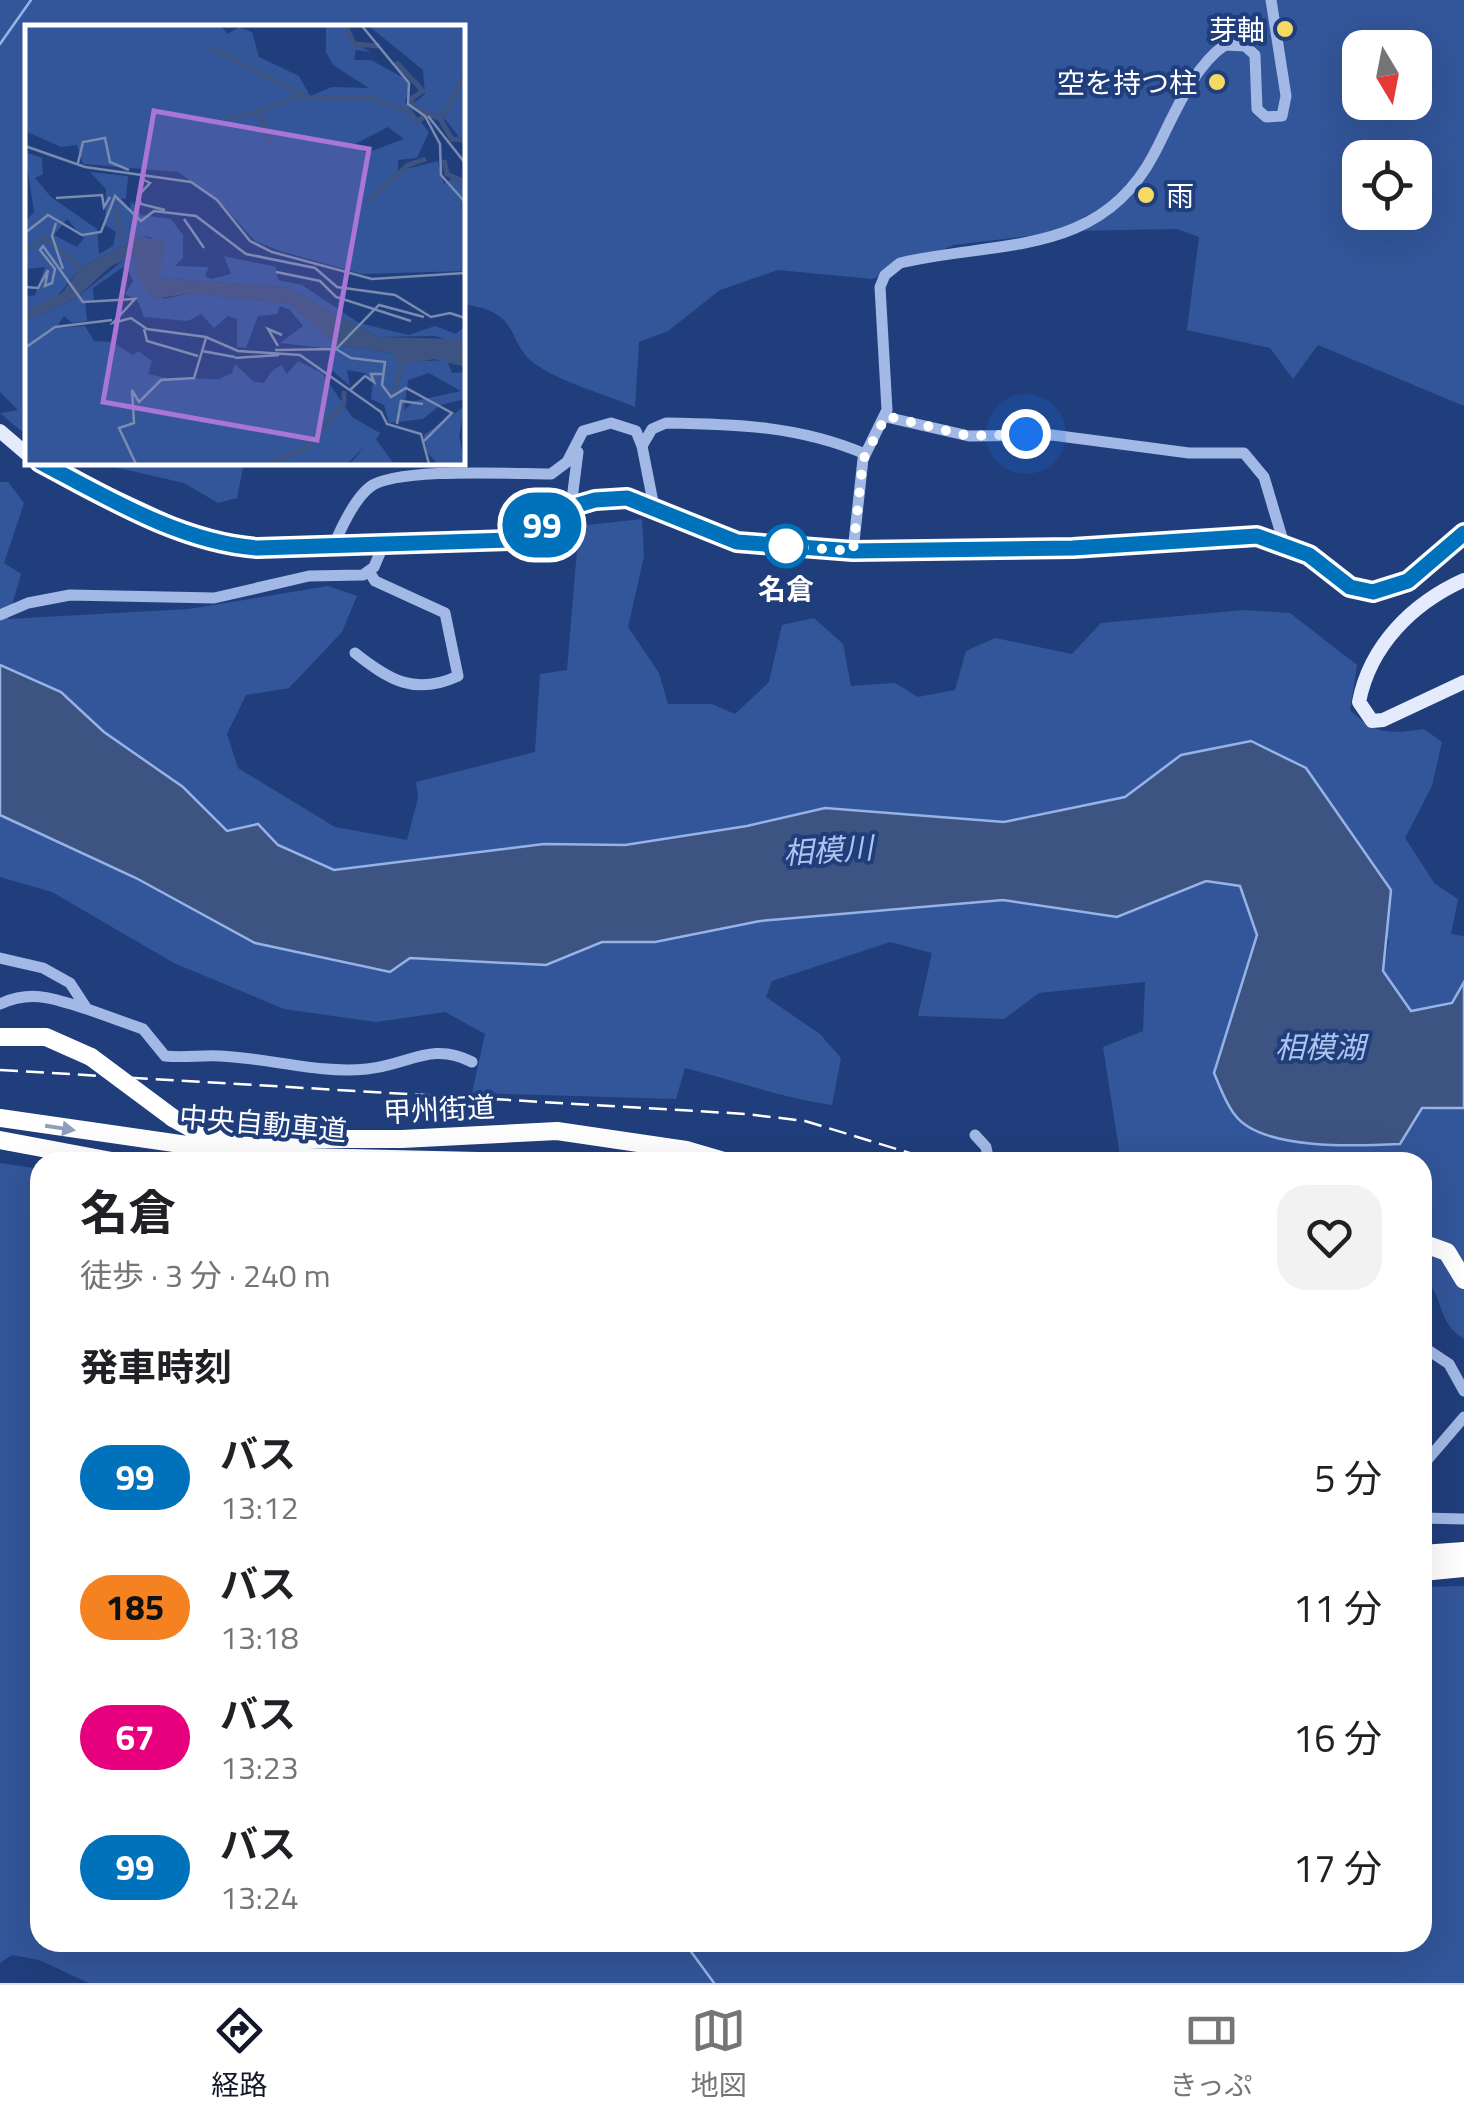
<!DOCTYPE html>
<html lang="ja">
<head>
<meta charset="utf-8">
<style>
  body { margin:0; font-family:"Titillium Web","Noto Sans JP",sans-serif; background:#f2f2f2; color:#202124; height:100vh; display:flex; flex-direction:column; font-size:38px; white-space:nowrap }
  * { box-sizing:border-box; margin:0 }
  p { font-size:32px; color:#757577 }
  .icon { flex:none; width:55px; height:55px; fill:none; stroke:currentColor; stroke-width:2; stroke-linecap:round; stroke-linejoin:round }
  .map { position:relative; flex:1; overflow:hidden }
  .side { position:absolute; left:30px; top:1152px; width:1402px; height:800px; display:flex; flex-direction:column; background:#fff; border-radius:30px; box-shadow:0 10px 40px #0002 }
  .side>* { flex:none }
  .badge { padding:0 20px; border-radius:32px; font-size:35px; line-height:65px }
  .needle { width:65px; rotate:170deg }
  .controls { position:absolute; left:1342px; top:30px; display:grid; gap:20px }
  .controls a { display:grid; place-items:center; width:90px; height:90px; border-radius:20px; background:#fff; box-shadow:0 10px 40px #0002; font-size:50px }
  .you { position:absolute; width:50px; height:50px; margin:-25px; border:8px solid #fff; border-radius:50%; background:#1a73e8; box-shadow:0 0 0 15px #1a73e833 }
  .map>.badge { position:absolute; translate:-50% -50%; box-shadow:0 0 0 5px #fff }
  h2 { padding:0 50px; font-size:38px; line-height:90px }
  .round { display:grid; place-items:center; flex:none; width:105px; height:105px; border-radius:30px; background:#f2f2f2 }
  .summary { display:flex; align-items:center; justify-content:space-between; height:170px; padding:0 50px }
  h1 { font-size:48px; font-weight:700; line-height:75px }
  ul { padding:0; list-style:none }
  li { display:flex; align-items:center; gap:30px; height:130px; padding:0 50px }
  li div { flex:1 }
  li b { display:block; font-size:38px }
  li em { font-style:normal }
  li .badge { min-width:110px; font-weight:700; text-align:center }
  .menu { display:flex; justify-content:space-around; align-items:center; height:140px; border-top:2px solid #e0e0e0; background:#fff; font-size:28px; color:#757577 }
  .menu a { display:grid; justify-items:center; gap:5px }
  .menu .active { color:#111827 }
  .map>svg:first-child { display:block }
  .green { fill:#33569a; fill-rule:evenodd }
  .water { fill:#3d5381; stroke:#96b3e8; stroke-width:2.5 }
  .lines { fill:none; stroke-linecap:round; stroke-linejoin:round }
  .stream { stroke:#96b3e8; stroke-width:2.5 }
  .minor { stroke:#a2b9e6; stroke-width:11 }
  .major { stroke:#e4ebfd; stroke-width:14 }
  .highway { stroke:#fff; stroke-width:18 }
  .rail { stroke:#fff; stroke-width:2.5; stroke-dasharray:18 8; stroke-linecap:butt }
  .highway-bridge { stroke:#fff; stroke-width:18 }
  .oneway { fill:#909ebe }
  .line-casing { stroke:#fff; stroke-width:22 }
  .line { stroke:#0072bc; stroke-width:15 }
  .walk { stroke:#fff; stroke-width:10; stroke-dasharray:0 18 }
  .poi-dot { fill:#f4da63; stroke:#203e7c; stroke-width:4 }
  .stop-dot { fill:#fff; stroke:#0072bc; stroke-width:5 }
  .labels { text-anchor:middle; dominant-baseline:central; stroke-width:8; stroke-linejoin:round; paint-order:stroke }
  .poi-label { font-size:28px; fill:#fff; stroke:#203e7c; text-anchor:end }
  .stop-label { font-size:28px; font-weight:bold; fill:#fff; stroke:#203e7c }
  .street-label { font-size:28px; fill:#fff; stroke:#203e7c }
  .water-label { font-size:30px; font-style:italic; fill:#adc4ee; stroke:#203e7c }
  .inset-river { fill:none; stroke:#3d5381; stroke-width:5 }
  .inset-road { fill:none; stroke:#798bb0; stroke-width:2.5 }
  .view { fill:#a976d5; fill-opacity:0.15; stroke:#a976d5; stroke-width:5 }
  .inset-edge { fill:none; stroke:#fff; stroke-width:5 }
</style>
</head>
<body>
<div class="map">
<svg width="1464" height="1983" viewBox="0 0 1464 1983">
  <rect width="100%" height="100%" fill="#203e7c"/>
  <!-- green -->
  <path class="green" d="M0 0H1464V406L1318 345 1293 379 1270 348 1187 330 1199 237 1177 229 1069 231 954 245 872 279 778 270 720 290 668 331 639 342 635 407C604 394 566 384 538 366 503 343 526 313 463 304L462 28H28L27 436 0 413 18 410 0 392ZM1360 48H1415V102H1360ZM1360 158H1415V212H1360Z
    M97 463 244 462V463L237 498 218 503 184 483Z
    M0 482H8L24 503 4 563 21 574 8 619 189 609 328 586 357 596 342 632 289 688 246 695 227 734 238 768 335 827 407 840 418 798 416 782 535 752 540 674 567 670 579 526 642 519 644 556 628 627 659 673 668 704H712L735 714 769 682 782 625 814 618 843 644 851 686 895 683 918 697 955 690 966 651 995 638 1072 654 1101 623 1245 610 1290 613 1357 665 1350 710C1375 735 1390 734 1424 729L1442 742 1432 786 1405 838 1435 884 1458 899 1451 934 1464 936V982L1453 1003 1412 1011 1383 971 1389 940 1181 755 1125 797 1004 822 825 808 747 826 625 845 544 844 333 870 278 845 258 825 227 831 183 787 104 732 61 692 0 665Z
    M0 815 136 878 255 943 390 972 410 958 546 965 602 942H655L760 921 1003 900 1117 917 1206 881 1240 886 1257 935 1214 1074 1236 1118 1464 1108V1339C1435 1321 1445 1295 1423 1278L1422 1162H1121L1103 1047 1143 1031 1145 982 1039 993 1004 1019 918 1016 932 953 890 942 772 981 766 997 820 1034 841 1058 832 1105C781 1098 735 1080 685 1068L676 1099 472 1093 485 1034 445 1012 376 1022 284 1009 174 963 52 892 0 877Z
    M0 1163 40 1169V1942H1422V1587L1464 1586V1983H89L39 1960 12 1955 0 1963Z"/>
  <!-- water -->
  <path class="water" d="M0 665 61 692 104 732 183 787 227 831 258 824 278 845 334 870 544 844 625 845 747 826 825 808 1004 822 1125 797 1181 755 1251 741 1306 768 1391 890 1383 971 1411 1011 1452 1003 1464 982V1108H1422L1400 1144C1360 1146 1262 1151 1235 1115 1226 1104 1220 1087 1214 1073L1257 935 1240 886 1206 881 1117 917 1003 900 760 921 655 942H602L546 965 410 958 390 972 255 943 136 878 0 815Z"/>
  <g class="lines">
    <!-- stream -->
    <path class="stream" d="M0 44 31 0
      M684 1942 714 1983"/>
    <!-- minor -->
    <path class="minor" d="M886 417 969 436 1052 435 1189 453H1244L1264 477 1284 544
      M571 507 578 452
      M654 507 642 446 652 429 666 423C736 424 800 426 865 454
      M333 547C341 528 354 499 370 487 396 467 515 474 551 474L567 462 583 431 611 423 636 431 642 446
      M853 551 863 459 887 410 880 287 885 275 900 263C1000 240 1100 257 1154 154 1172 120 1192 67 1225 45L1245 46 1255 55 1257 109 1266 117 1282 116 1286 96 1271 0
      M0 615 28 603 70 595 214 598 309 576 363 575 374 567 383 546
      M355 653C389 680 415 696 458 676L445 613 375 581 370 573
      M0 958 43 968 70 983 87 1009 143 1029 165 1056C184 1058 201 1055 220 1056 269 1058 318 1074 367 1069 409 1065 431 1041 472 1062
      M0 1004C32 989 55 999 87 1009
      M975 1135 986 1147 989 1162
      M1422 1346 1449 1364 1464 1391
      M1422 1466 1464 1417
      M1422 1518 1464 1519"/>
    <!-- major -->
    <path class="major" d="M0 431 28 455
      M39 462 210 541 258 548 512 540 571 507 595 500 627 498 737 541 853 551 1073 548 1257 536 1309 555 1350 587 1373 592 1408 581 1464 533
      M1464 580C1413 603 1370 645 1359 702L1372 721 1383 720 1464 682"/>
    <!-- highway -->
    <path class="highway" d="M0 1037H46L91 1057
      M0 1118 264 1156 524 1162
      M173 1118 202 1134 236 1139H402L557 1131 686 1150 727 1162
      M0 1140 117 1162
      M1422 1243 1447 1252 1464 1280
      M1422 1554 1464 1551
      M1422 1572 1464 1568"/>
    <!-- rail -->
    <path class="rail" d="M0 1070 746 1114 805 1121 939 1162"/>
    <!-- highway-bridge -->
    <path class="highway-bridge" d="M91 1057 173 1118"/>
  </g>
  <!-- one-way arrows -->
  <defs><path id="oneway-solid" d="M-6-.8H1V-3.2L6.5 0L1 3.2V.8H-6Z" transform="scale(2.5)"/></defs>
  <use class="oneway" href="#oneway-solid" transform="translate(60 1128) rotate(9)"/>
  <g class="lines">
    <defs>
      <path id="line" d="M40 462C106 497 182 543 258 548L512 540 571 507 595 500 627 498 737 542 853 551 1073 548 1257 536 1309 555 1350 587 1373 592 1408 581 1464 533"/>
    </defs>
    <!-- line casing -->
    <use href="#line" class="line-casing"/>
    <!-- line -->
    <use href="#line" class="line"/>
    <!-- walk -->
    <path class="walk" d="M786 546 853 551 863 460 886 416 969 436 1026 434"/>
  </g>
  <!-- markers -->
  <g class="poi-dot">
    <circle cx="1285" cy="29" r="10"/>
    <circle cx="1217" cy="82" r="10"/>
    <circle cx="1146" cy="195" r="10"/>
  </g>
  <circle class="stop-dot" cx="786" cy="546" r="20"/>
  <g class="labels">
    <!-- poi labels -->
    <g class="poi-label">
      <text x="1265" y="29">芽軸</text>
      <text x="1197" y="82">空を持つ柱</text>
      <text x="1166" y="195" text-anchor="start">雨</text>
    </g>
    <!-- stop labels -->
    <g class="stop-label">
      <text x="786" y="588">名倉</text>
    </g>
    <!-- street labels -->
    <g class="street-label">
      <text transform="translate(439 1109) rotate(-3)">甲州街道</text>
      <text transform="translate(263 1123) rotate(5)">中央自動車道</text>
    </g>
    <!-- water labels -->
    <g class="water-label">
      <text transform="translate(828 850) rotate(-4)">相模川</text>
      <text x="1320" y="1047">相模湖</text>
    </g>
  </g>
  <!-- overview -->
  <g transform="translate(25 25)">
    <rect width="440" height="440" fill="#203e7c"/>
    <path d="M0 1H196L203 9 214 2 227 7 234 32 274 51 285 71 307 62 344 63 308 40 301 27V1H321L325 17 346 27 331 25 329 35H346L379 53 385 60 380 77 404 107 392 133 373 135V146L413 136 419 159 429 152 440 158V246L337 249 255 226 230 216 195 177 153 147 58 139 52 120 36 122 0 106ZM363 102 379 114 341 128 328 120ZM440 1V112H434L420 94 388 79 400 69 398 45 345 2ZM0 127 17 133 18 149 10 153 26 172 72 204 74 229 88 221 91 207 80 200 81 164 65 147 103 151 101 174 96 173 104 185 107 176 116 190 146 194 158 210V233L150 241 184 242 180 251 186 254 206 249 199 231 251 242 253 255 277 260 334 298 384 310 410 301 431 309 440 301V320L410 311 353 312 260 262 133 253 126 212 117 211 55 243 26 279 0 285V272L10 270 20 242 0 244V197L9 187ZM42 194 59 213 52 222 29 210ZM105 230H111L139 274 166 268 266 279 311 320 367 328 381 337 422 335 427 348 440 347V374L415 380 398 394 364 398 359 380 346 374 348 357 340 348 322 345 325 361 302 341 306 324 255 318 278 301 265 285 255 281 252 289 233 291 221 323 212 322V294L203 291 189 303 176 289 163 296 119 292 113 276 100 269 108 256 101 240 68 263 69 275 60 277 62 296 47 298 39 291 31 303 60 301 69 316 87 317 108 330 113 326 127 336 123 349 142 353 194 354 207 348 210 339 229 357 239 358 246 347 256 340 262 349 273 336 297 348 327 392 355 408 351 414 369 439H325L341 420 322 439H0V296L50 274ZM404 348 436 366 390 376 379 385 383 355ZM440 381 434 411 440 439H413L402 427 399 410Z" fill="#33569a" fill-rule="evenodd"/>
    <path d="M117 211 140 219 134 253 260 262 353 312 432 314 440 320V342L409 334 374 341 367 328 311 320 266 279 166 268 128 274 111 249V230L86 241 50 274 0 296V286L37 268 55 243Z" fill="#3d5381"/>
    <path class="inset-river" d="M321 1 329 19 355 21M184 22 284 73H344L385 87 392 97 403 88M371 37 398 66 387 73V81L415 94 427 114 440 115M233 86 245 117M201 91 215 92 276 71M416 95 440 49M419 135 422 149 440 157M344 176 383 140 401 134M90 182 98 216M0 226 21 213 58 246M368 370 376 341M243 439 281 423 319 378V366"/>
    <path class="inset-road" d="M337 1 384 58 383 79 400 91 415 119 416 150 440 177M403 91 440 138M0 121 60 142 166 157 192 175 225 216 247 227 347 254 440 248M53 138 58 117 80 113 85 137 104 145M119 155 125 158 113 171 116 179 140 185M31 173 77 170 79 182 85 172M159 194 179 223M31 198 27 211 38 244M0 208 23 190 57 210 76 207 90 171 116 196 129 186 171 191 221 229 290 243 312 262 370 270 406 292 425 288 440 293M251 247 295 256 311 272 386 296M0 262 13 263 23 245 20 261 27 258 30 244 15 225 18 221 58 277 110 274 88 298 106 293 122 304 181 312 213 326 275 330 356 387 362 399 396 409 404 439M119 304 122 316 173 331M253 321 243 304 257 310M0 323 30 302 87 295M311 324 326 333 360 337 357 360 366 372 381 363 427 388 399 416M250 325 311 324 354 280 399 292M177 326 210 332M210 333 254 330M325 365 340 351 349 357 346 349H357M372 399 376 376 398 379M111 439 94 403 109 398 107 365 114 377 136 355 169 353 181 313"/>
    <path class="view" d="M129 86 344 124 292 415 78 377Z"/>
    <rect width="440" height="440" class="inset-edge"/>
  </g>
</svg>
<div class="controls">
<a><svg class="needle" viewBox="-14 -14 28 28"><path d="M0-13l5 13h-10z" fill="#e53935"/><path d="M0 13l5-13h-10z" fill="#757577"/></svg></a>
<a><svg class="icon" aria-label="locate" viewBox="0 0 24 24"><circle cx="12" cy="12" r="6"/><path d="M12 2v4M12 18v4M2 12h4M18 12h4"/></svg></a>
</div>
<div class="you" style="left:1026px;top:434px"></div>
<b class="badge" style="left:542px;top:525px;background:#0072bc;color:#fff">99</b>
<section class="side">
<div class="summary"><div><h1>名倉</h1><p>徒歩 · 3 分 · 240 m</p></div><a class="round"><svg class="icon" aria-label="heart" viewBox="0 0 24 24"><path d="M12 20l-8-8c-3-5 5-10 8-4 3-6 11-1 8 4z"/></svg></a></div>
<h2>発車時刻</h2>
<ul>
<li><span class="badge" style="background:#0072bc;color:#fff">99</span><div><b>バス</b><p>13:12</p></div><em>5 分</em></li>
<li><span class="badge" style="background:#f58220;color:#111">185</span><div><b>バス</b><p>13:18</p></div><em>11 分</em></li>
<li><span class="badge" style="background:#e6007e;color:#fff">67</span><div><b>バス</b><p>13:23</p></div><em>16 分</em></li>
<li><span class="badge" style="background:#0072bc;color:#fff">99</span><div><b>バス</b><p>13:24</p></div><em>17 分</em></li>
</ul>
</section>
</div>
<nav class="menu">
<a class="active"><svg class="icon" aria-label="directions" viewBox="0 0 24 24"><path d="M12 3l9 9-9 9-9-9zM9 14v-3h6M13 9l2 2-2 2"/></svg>経路</a>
<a><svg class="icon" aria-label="map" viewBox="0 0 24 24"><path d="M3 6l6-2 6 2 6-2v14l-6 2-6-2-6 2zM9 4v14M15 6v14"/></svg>地図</a>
<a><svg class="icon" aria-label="tickets" viewBox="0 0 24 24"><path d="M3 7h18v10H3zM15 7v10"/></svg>きっぷ</a>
</nav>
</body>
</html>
